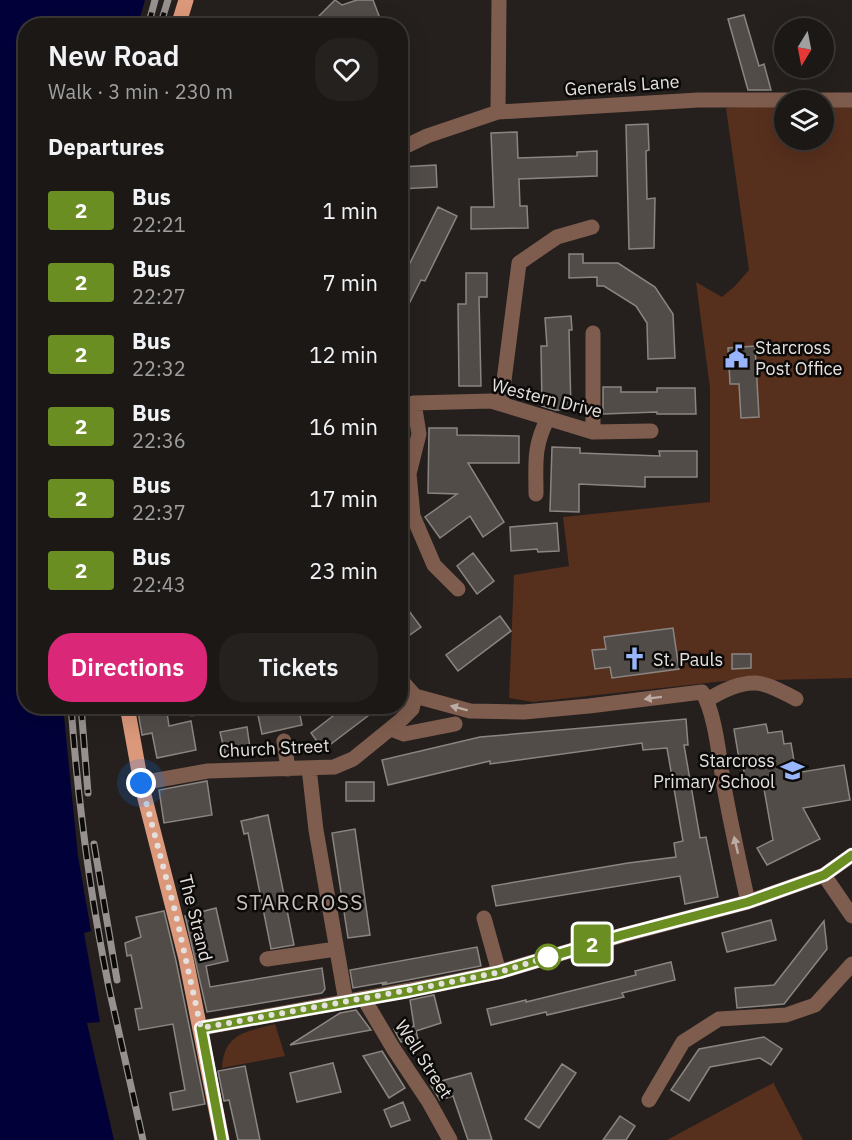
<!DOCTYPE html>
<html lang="en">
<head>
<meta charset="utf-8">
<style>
  body { margin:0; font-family:"IBM Plex Sans",sans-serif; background:#25211f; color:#f1f3f6; height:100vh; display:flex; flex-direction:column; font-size:22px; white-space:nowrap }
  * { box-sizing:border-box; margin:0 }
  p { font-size:20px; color:#a0a0a1 }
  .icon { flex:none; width:33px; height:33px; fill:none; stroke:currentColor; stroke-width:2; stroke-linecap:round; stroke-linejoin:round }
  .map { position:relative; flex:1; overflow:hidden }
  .panel { position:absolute; left:18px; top:18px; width:390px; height:696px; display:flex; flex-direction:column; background:#1c1816; border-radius:24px; box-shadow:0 6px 24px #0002,0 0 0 2px #3a3735 }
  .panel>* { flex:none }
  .badge { padding:0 12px; border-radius:4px; font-size:21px; line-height:39px }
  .needle { width:39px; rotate:190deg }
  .buttons { position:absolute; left:774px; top:18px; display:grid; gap:12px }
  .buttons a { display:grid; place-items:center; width:60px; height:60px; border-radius:50%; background:#1c1816; box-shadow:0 6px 24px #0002,0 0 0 2px #3a3735; font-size:30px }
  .you { position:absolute; width:30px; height:30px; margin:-15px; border:4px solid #fff; border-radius:50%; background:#1a73e8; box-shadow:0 0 0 9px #1a73e833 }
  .map>.badge { position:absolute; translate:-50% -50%; box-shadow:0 0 0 3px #fff }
  h2 { padding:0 30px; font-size:22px; line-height:54px }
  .round { display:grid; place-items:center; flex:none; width:63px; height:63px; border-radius:24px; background:#25211f }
  .head { display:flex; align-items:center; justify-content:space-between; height:102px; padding:0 30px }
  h1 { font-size:28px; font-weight:600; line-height:45px }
  .primary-button { display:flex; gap:12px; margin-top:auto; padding:12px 30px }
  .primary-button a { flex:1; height:69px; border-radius:24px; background:#db2777; color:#fff; font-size:24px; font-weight:600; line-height:69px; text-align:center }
  .primary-button a+a { background:#25211f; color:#f1f3f6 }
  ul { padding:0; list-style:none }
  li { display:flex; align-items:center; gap:18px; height:72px; padding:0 30px }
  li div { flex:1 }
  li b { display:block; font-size:22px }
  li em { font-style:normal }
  li .badge { min-width:66px; font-weight:700; text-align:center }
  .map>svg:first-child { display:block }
  .green { fill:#572f1d }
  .water { fill:#020039 }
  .building { fill:#524c49; stroke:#8b8582; stroke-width:1.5 }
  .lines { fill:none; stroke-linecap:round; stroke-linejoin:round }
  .minor { stroke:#7e5d4e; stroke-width:15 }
  .major { stroke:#dc987a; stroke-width:15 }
  .rail-casing { stroke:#96918f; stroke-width:7 }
  .rail { stroke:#0c0a09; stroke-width:4.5; stroke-dasharray:14; stroke-linecap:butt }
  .oneway { fill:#bbaca4 }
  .line-casing { stroke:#fff; stroke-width:14 }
  .line { stroke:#6b8e23; stroke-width:9 }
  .walk { stroke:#e4e0de; stroke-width:6; stroke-dasharray:0 10.8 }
  .stop-dot { fill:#fff; stroke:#6b8e23; stroke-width:3 }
  .labels { text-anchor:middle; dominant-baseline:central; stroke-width:5; stroke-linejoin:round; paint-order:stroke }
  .street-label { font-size:18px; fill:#e4e0de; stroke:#0c0a09 }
  .poi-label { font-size:18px; fill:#e4e0de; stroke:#0c0a09; text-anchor:start }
  .quarter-label { font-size:21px; letter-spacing:1.5px; fill:#c7c0bd; stroke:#0c0a09 }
</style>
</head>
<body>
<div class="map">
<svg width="852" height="1140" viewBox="0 0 852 1140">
  <rect width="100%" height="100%" fill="#25201d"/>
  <!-- green -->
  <path class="green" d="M824 101 852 102V678L725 681 533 702 509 698 514 575 569 566 563 517 710 502V388L696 282 722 297 735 286 749 270 726 108 784 104V140H824Z
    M275 1024 285 1056 222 1068C224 1033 246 1032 275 1024Z
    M773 1082 803 1140H667L773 1083Z"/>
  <!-- water -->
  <path class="water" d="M0 0H145L138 25 26 26V706L63 707 78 856 91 931 84 933 100 1022 87 1023 114 1140H0Z"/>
  <!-- building -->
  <path class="building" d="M335 0 342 5 357 0H373L381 21 367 26H309Z
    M744 15 759 66 764 64 771 90H748L728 19Z
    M648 124 649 150 646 151 647 199 655 198 654 248 629 249 626 125Z
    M517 132 518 158 577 156V152L597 151V176L519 179 520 206H527L528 228 471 229V207H494L491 133Z
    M436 165 437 187 400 189V167Z
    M438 207 457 216 425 281 421 280 400 322V283Z
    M569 254H583V263H618L655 287 673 314 675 358 648 359 647 323 636 306 604 286H597V277L569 278Z
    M466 273H487V297H479L481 386H459L458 304H466Z
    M571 316 572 330H569L571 410H555L542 406 541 346H547L545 318Z
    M755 346 759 417 741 418 739 384H730L728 348Z
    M603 387H621V392H657V388H695L696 414H657V412L603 414Z
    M429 428H457V435L519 436V463H468L504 522 483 537 470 516 440 538 425 517 457 494 428 493Z
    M552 447 580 448V453L660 456 659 451H697V477H645V487L579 484V512L550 511Z
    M557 523 559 551 538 552 537 549 511 551 510 527Z
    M473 553 494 581 477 594 457 566Z
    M400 599 421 627 407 637 400 629Z
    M500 616 511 631 458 671 446 655Z
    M673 628 679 669 612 678 610 667 595 669 592 650 606 649 604 637Z
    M732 654H751V668L732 669Z
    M137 706H166L169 726 191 721 196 750 157 758 152 733 142 735Z
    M256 706H298L302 725 262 734Z
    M346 706H381L323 750 311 733Z
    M686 719 688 745H684L700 838 706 837 718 897 685 904 680 876 496 906 492 886 628 863 676 857 674 843 683 841 667 748 643 750 642 743 490 764V761L388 785 382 760 480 737Z
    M766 724 768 733 782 731 784 744 791 743 796 773 844 765 850 800 803 808 820 839 767 865 757 848 773 840 763 783 746 785 742 759H739L734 729Z
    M247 727 250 748 225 753 220 732Z
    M207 781 212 815 164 823 159 790Z
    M346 782H374V801H346Z
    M268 815 294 945 271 949 248 833 244 834 241 821Z
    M355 829 370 935 348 938 332 833Z
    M216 908 228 961 206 966 210 987 322 968 325 989 322 993 207 1012 185 916Z
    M164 911 176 961 205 1104 173 1110 170 1093 185 1090 173 1024 139 1030 135 1009 142 1008 131 955 127 956 125 943 141 937 136 917Z
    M771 920 776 940 727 952 722 933Z
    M824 921 827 949 784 1004 737 1008 735 988 774 985Z
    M477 947 481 966 382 985 387 982 353 988 350 970Z
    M671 962 675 980 622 993 624 997 547 1015 546 1012 491 1025 487 1009 526 1000V1002L636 975 635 971Z
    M434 995 441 1023 416 1031 418 1039 401 1042 394 1029 414 1026 410 1000Z
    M356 1010 371 1030 290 1045 340 1013Z
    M764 1037 782 1049 771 1065 760 1058 710 1067 689 1101 671 1090 699 1049Z
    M382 1051 405 1088 389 1098 363 1056Z
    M333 1063 341 1092 297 1102 290 1073Z
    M562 1064 576 1073 539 1128 525 1119Z
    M245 1066 260 1140H238L229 1100 224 1101 218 1071Z
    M471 1073 492 1140H468L453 1096 440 1100 430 1084Z
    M403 1102 410 1120 391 1127 384 1110Z
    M620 1116 635 1126 626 1140H603Z"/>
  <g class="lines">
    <!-- minor -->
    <path class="minor" d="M498 112 499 0
      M400 149 427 136 498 112 698 100H852
      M593 333V432
      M414 403 419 434 409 474 413 516 434 565 458 589
      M501 404 519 263 557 237 592 227
      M400 409 414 403 491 401 593 432 651 431
      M536 494C536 463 533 447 548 418
      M400 679 415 696
      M415 696 470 711 524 712 589 706 702 692C716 713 720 766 725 792 732 829 740 866 748 902
      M707 700C720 692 740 682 756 683 770 684 784 693 796 699
      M192 706V709
      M391 729 404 734 455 724
      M284 741 288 769
      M309 768 316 830 346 1002
      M141 783 208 771 334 767 353 759 401 720 412 709 415 696
      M824 875 852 916
      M484 918 499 972
      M267 959 336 949
      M364 999 393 1048 429 1102 450 1140
      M201 1028 431 986 499 972 623 935 748 902 824 875 852 855
      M649 1100 683 1042 719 1019 786 1015 815 1005 852 964"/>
    <!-- major -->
    <path class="major" d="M178 26 186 0
      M127 706 141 783 186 959 222 1140"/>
    <defs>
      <path id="rail" d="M148 26 155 0
        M160 26 168 0
        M71 706C78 801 90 895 109 988 120 1039 132 1089 143 1140
        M81 706 88 793
        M94 844 117 980"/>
    </defs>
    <!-- rail casing -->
    <use href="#rail" class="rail-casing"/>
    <!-- rail -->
    <use href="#rail" class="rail"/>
  </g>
  <!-- one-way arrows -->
  <defs><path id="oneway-solid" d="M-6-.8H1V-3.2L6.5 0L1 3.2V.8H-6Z" transform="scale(1.5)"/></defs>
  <g class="oneway">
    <use href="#oneway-solid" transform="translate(653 698) rotate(173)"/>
    <use href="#oneway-solid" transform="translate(459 708) rotate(-165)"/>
    <use href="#oneway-solid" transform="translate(736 845) rotate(-103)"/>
  </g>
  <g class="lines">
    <defs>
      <path id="line" d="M222 1140 201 1028 409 991 500 972 622 935 748 902 824 875 852 855"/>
    </defs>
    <!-- line casing -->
    <use href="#line" class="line-casing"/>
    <!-- line -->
    <use href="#line" class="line"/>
    <!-- walk -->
    <path class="walk" d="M141 783 176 915 201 1028 431 986 500 972 548 957"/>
  </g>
  <!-- icons -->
  <defs>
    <symbol id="civic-bare" viewBox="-9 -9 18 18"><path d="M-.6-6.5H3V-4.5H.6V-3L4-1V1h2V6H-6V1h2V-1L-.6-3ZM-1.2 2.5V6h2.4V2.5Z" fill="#98b5fd" stroke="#0c0a09" stroke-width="2.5" paint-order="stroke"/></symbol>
    <symbol id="church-bare" viewBox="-9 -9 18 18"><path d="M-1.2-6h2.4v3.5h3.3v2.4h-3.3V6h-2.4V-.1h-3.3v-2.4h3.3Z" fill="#98b5fd" stroke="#0c0a09" stroke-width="2.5" paint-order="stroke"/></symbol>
    <symbol id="school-bare" viewBox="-9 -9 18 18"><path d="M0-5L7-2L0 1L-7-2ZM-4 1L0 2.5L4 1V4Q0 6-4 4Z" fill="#98b5fd" stroke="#0c0a09" stroke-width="2.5" paint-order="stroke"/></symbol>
  </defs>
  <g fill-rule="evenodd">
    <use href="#civic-bare" x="720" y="340" width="33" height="33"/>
    <use href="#church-bare" x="618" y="642" width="33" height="33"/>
    <use href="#school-bare" x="776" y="754" width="33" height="33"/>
  </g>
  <!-- markers -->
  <circle class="stop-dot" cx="548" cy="957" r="12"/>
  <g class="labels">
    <!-- street labels -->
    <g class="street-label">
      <text transform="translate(622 85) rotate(-4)">Generals Lane</text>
      <text transform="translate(547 398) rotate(14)">Western Drive</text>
      <text transform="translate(274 748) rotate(-3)">Church Street</text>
      <text transform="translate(196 918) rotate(76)">The Strand</text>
      <text transform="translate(424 1059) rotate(57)">Well Street</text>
    </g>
    <!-- poi labels -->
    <g class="poi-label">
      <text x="755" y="347">Starcross<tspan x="755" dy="21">Post Office</tspan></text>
      <text x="653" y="659">St. Pauls</text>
      <text x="775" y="760" text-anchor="end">Starcross<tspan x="775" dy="21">Primary School</tspan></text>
    </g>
    <!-- quarter labels -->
    <g class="quarter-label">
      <text x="300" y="902">STARCROSS</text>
    </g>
  </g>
</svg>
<div class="buttons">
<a><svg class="needle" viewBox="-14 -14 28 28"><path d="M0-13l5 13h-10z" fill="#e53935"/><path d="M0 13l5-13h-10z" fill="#a0a0a1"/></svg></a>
<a><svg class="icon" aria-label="layers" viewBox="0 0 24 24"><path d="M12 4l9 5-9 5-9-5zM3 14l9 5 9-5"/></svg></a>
</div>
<div class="you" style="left:141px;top:783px"></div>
<b class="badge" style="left:592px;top:944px;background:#6b8e23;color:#fff">2</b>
<section class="panel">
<div class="head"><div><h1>New Road</h1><p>Walk · 3 min · 230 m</p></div><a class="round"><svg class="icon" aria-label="heart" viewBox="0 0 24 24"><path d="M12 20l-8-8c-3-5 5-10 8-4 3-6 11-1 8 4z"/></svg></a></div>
<h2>Departures</h2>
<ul>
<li><span class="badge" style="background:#6b8e23;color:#fff">2</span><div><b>Bus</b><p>22:21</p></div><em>1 min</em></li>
<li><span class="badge" style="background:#6b8e23;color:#fff">2</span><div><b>Bus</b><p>22:27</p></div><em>7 min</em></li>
<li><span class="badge" style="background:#6b8e23;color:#fff">2</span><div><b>Bus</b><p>22:32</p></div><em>12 min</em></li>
<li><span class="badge" style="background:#6b8e23;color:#fff">2</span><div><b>Bus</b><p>22:36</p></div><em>16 min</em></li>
<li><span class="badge" style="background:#6b8e23;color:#fff">2</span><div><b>Bus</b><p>22:37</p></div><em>17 min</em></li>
<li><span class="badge" style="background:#6b8e23;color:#fff">2</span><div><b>Bus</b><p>22:43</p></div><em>23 min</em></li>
</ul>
<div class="primary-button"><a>Directions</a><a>Tickets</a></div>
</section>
</div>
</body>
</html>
